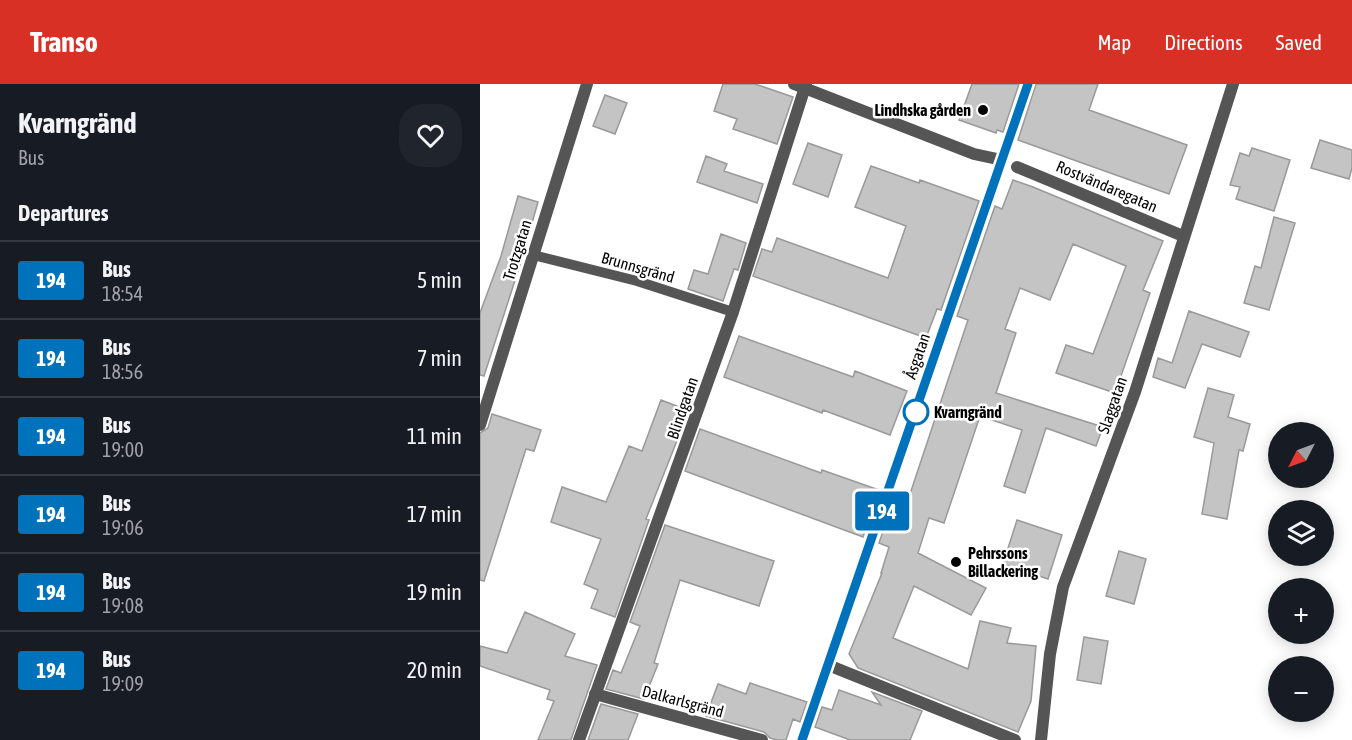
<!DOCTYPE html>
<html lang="en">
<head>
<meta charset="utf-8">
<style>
  body { margin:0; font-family:"Asap Condensed",sans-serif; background:#20242c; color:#f1f3f6; height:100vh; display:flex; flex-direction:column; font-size:22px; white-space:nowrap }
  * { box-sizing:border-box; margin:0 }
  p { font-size:20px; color:#9ea1a6 }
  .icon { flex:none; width:33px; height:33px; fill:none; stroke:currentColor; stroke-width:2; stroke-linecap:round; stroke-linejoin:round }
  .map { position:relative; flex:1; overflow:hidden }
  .details { display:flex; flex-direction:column; background:#171b24; width:480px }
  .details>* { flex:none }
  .badge { padding:0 12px; border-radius:4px; font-size:21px; line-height:39px }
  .needle { width:39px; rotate:228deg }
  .fabs { position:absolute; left:788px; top:338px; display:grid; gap:12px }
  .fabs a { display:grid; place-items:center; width:66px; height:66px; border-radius:50%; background:#171b24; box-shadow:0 3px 15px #0003; font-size:30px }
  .map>.badge { position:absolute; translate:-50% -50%; box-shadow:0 0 0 3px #fff }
  h2 { padding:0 18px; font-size:22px; line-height:54px }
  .round { display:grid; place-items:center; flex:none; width:63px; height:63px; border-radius:24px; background:#20242c }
  .overview { display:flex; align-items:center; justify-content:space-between; height:102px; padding:0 18px }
  h1 { font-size:28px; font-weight:700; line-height:45px }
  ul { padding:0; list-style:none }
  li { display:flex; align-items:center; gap:18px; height:78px; padding:0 18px; border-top:2px solid #363941 }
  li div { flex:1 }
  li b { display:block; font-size:22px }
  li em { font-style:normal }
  li .badge { min-width:66px; font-weight:700; text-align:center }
  header { display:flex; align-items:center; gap:36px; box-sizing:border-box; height:84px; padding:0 30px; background:#d93025; color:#fff }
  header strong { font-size:28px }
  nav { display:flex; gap:33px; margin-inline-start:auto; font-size:21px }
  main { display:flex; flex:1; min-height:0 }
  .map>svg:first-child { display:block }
  .building { fill:#c4c4c4; stroke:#999; stroke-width:1.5 }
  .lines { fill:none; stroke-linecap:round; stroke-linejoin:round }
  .service { stroke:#555; stroke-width:10 }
  .minor { stroke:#555; stroke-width:12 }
  .tertiary { stroke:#555; stroke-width:12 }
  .line-casing { stroke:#fff; stroke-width:14 }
  .line { stroke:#0072bc; stroke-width:9 }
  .poi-dot { fill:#000; stroke:#fff; stroke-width:2 }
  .stop-dot { fill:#fff; stroke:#0072bc; stroke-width:3 }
  .labels { text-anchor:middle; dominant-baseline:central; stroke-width:5; stroke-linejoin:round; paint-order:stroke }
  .poi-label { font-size:16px; font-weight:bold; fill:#000; stroke:#fff; text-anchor:end }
  .street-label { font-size:16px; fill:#000; stroke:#fff }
  .stop-label { font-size:16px; font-weight:bold; fill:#000; stroke:#fff; text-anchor:start }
</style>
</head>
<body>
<header>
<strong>Transo</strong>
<nav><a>Map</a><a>Directions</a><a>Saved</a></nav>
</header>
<main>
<section class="details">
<div class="overview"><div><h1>Kvarngränd</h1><p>Bus</p></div><a class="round"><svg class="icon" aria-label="heart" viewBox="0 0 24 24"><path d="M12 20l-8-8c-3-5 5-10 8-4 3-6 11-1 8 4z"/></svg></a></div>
<h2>Departures</h2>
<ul>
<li><span class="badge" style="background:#0072bc;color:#fff">194</span><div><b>Bus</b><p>18:54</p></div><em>5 min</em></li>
<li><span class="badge" style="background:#0072bc;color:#fff">194</span><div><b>Bus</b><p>18:56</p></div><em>7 min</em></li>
<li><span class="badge" style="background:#0072bc;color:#fff">194</span><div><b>Bus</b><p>19:00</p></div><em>11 min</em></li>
<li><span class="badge" style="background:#0072bc;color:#fff">194</span><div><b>Bus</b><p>19:06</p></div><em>17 min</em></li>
<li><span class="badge" style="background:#0072bc;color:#fff">194</span><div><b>Bus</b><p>19:08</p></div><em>19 min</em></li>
<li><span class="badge" style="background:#0072bc;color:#fff">194</span><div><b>Bus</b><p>19:09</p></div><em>20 min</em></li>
</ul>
</section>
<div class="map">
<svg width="872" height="656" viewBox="0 0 872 656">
  <rect width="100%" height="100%" fill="#fff"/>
  <!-- building -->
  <path class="building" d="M243 0H275L313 13 297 60 253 45 257 35 234 27Z
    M492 0H539L523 48 517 46 516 49 479 36Z
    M556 0H618L609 26 707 61 689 110 538 56Z
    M125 11 147 19 135 50 113 42Z
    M840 56 872 66V84L869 95 831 84Z
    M328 59 362 71 348 113 313 100Z
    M772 64 810 76 794 127 756 115 760 103 750 101 760 69 769 72Z
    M226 72 247 80 244 87 283 100 277 119 217 98Z
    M391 82 439 99 440 96 499 117 461 226 457 225 446 254 273 192 282 165 292 168 297 154 408 194 426 142 375 123Z
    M533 96 553 103 683 157 663 206 670 209 635 309 576 289 586 261 613 270 646 182 593 160 570 216 540 204 525 245 536 249 516 309 623 343 616 362 566 344 545 409 524 402 542 346 500 332 464 439 449 434 438 469 506 504 491 531 434 502 413 554 488 585 500 537 531 544 527 559 556 562 551 617 538 648 378 584 369 570 402 489H401L409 463 399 459 415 412 428 416 488 236 477 232 515 122 522 125Z
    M38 112 58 118 41 178 4 292 0 291V229L21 172Z
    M794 133 815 139 789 226 764 219 775 182 781 184Z
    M241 150 266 159 258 186 254 185 243 217 208 205 214 186 228 190Z
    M709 227 769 248 760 273 722 260 705 304 673 293 678 274 692 279Z
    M259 252 373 293 375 287 427 307 410 351 343 326 342 329 244 293Z
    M728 304 754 311 748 333 770 340 763 367 759 366 747 435 722 430 734 359 714 353Z
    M181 316 207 326 202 339H204L166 435 169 436 135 533 111 524 118 506 104 500 121 455 71 438 82 403 126 418 149 362 162 367Z
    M12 330 61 346 54 367 46 365 4 497 0 496V349L8 344Z
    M220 345 341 389 342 386 399 406 383 453 205 387Z
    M537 436 582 451 568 495 523 480Z
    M185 441 294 477 279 522 200 496 174 579 178 580 164 615 126 605 133 586 141 589 160 542 150 538Z
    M639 467 666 475 654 520 626 512Z
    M45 528 95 550 85 572 117 581 91 656H58L74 617 67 615 70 606 0 582V562L27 569Z
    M604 553 628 557 621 600 597 596Z
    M270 599 327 618 320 638 313 635 306 656H297L290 654 284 648 226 632 238 600 266 610Z
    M359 606 401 621 392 608 442 627 430 656H370L335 643 342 623 352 626Z
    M121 620 158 630 148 656H108Z"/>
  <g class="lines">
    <!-- service -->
    <path class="service" d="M53 171 157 197 253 228"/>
    <!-- minor -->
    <path class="minor" d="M314 0 494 70 522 76
      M537 83 703 152
      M0 341 107 0
      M348 581 535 656
      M115 610 282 656
      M99 656 253 228 326 0
      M561 656 570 570 583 503 655 308 753 0"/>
    <!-- tertiary -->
    <path class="tertiary" d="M322 656 548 0"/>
  </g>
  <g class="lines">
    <defs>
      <path id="line" d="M322 656 548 0"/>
    </defs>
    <!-- line casing -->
    <use href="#line" class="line-casing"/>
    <!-- line -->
    <use href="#line" class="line"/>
  </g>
  <!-- markers -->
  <g class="poi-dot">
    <circle cx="503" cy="26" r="6"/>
    <circle cx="476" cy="478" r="6"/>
  </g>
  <circle class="stop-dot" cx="436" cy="328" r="12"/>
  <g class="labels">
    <!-- poi labels -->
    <g class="poi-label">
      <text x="491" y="26">Lindhska gården</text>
      <text x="488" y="469" text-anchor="start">Pehrssons<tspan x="488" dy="18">Billackering</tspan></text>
    </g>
    <!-- street labels -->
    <g class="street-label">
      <text transform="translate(627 102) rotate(23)">Rostvändaregatan</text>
      <text transform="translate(37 166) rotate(-73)">Trotzgatan</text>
      <text transform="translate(158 183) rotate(16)">Brunnsgränd</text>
      <text transform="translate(437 272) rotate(-71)">Åsgatan</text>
      <text transform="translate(632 321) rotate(-71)">Slaggatan</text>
      <text transform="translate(202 324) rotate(-71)">Blindgatan</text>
      <text transform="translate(203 617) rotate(15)">Dalkarlsgränd</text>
    </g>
    <!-- stop labels -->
    <g class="stop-label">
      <text x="454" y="328">Kvarngränd</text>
    </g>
  </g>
</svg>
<div class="fabs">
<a><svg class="needle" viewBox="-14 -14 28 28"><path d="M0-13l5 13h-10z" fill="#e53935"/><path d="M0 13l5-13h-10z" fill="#9ea1a6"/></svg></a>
<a><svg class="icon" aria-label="layers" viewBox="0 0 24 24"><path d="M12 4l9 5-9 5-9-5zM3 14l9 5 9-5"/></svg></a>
<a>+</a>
<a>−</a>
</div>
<b class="badge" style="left:402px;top:427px;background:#0072bc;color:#fff">194</b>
</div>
</main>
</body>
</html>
